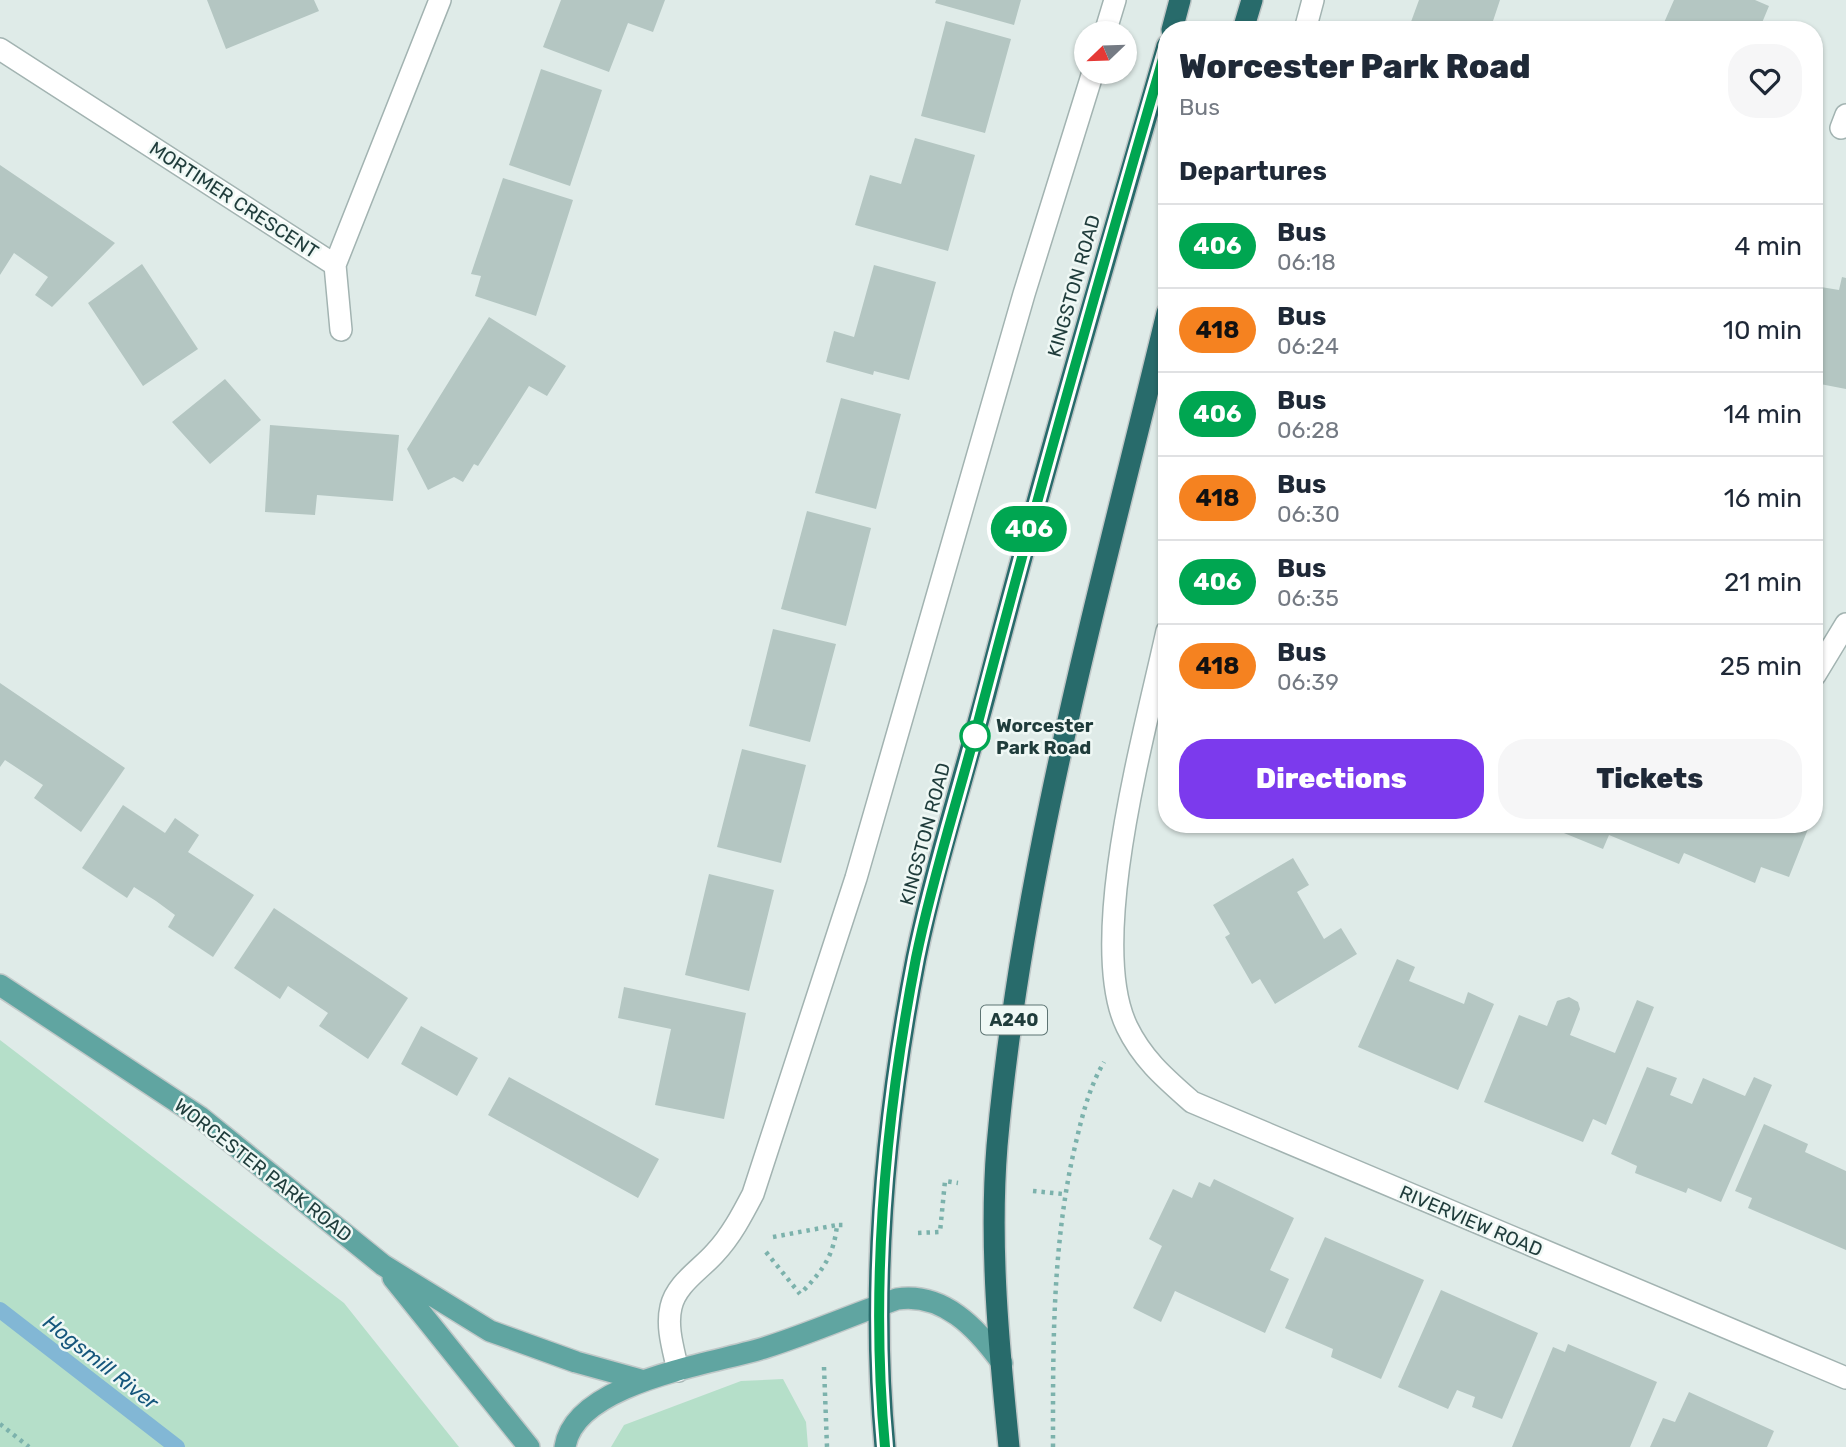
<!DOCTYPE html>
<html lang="en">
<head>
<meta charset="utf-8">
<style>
  body { margin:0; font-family:Rubik,sans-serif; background:#f6f6f7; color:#1f2937; height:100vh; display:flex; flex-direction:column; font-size:26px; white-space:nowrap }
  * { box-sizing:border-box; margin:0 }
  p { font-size:23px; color:#747a83 }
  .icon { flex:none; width:38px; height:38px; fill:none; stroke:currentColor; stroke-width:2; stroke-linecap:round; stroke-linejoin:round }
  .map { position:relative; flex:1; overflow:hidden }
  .drawer { position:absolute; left:1158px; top:21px; width:665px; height:812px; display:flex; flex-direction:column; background:#fff; border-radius:28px; box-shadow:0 2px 5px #0004 }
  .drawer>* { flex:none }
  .badge { padding:0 14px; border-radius:23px; font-size:24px; line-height:46px }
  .needle { width:46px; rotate:247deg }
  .tools { position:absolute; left:1074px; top:21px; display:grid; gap:14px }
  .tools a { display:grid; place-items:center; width:63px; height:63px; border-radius:50%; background:#fff; box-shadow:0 2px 5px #0004; font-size:35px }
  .map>.badge { position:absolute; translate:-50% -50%; box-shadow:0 0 0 4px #fff }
  h2 { padding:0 21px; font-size:26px; line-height:63px }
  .round { display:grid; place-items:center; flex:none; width:74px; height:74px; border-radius:28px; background:#f6f6f7 }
  .headline { display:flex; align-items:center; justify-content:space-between; height:119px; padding:0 21px }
  h1 { font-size:33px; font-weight:800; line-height:52px }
  .primary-button { display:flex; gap:14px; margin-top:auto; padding:14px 21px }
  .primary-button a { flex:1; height:80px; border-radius:28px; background:#7c3aed; color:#fff; font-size:28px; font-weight:800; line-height:80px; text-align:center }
  .primary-button a+a { background:#f6f6f7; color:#1f2937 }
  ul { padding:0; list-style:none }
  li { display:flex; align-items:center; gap:21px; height:84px; padding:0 21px; border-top:2px solid #e0e1e3 }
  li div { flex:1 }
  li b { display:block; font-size:26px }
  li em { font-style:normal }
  li .badge { min-width:77px; font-weight:700; text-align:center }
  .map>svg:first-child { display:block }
  .green { fill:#b5dfc9 }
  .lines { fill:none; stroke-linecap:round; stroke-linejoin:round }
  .stream { stroke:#82b7d5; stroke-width:16 }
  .building { fill:#b4c6c2 }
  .minor-casing { stroke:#a2b3b1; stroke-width:24 }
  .major-casing { stroke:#c0c8c8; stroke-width:24 }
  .highway-casing { stroke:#c0c8c8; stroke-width:24 }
  .path { stroke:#7cb2ac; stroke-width:4.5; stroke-dasharray:3.5 5; stroke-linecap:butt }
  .minor { stroke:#fff; stroke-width:21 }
  .major { stroke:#60a5a1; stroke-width:21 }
  .highway { stroke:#286b6b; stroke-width:21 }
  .line-casing { stroke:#fff; stroke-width:16 }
  .line { stroke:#00a651; stroke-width:10 }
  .stop-dot { fill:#fff; stroke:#00a651; stroke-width:3.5 }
  .labels { text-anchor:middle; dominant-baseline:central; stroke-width:5; stroke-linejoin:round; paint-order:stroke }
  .shield { fill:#eff8f5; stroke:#5d7473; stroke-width:2 }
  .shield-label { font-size:18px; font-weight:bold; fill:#1f3c3b }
  .street-label { font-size:19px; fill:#1f3c3b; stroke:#eff8f5 }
  .stop-label { font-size:19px; font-weight:bold; fill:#1f3c3b; stroke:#eff8f5; text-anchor:start }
  .water-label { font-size:21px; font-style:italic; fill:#15567c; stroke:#eff8f5 }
</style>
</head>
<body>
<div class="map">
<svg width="1846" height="1447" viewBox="0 0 1846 1447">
  <rect width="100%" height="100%" fill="#dfebe8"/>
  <!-- green -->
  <path class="green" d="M0 1040 344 1303 459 1447H0Z
    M783 1379 806 1422 808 1447H611L624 1425 741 1381Z"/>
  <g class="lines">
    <!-- stream -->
    <path class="stream" d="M0 1310 177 1447"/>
  </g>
  <!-- building -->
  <path class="building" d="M207 0H314L319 11 226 49Z
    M561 0H665L653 32 628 23 609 72 543 47Z
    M936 0H1021L1014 25 935 3Z
    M1419 0H1500L1492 24 1488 23 1486 30H1408Z
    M1674 0H1755L1769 6 1759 30H1675L1663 25Z
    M946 21 1011 39 985 133 921 116Z
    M541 69 602 90 570 186 509 165Z
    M915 138 975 155 948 251 855 225 870 175 901 184Z
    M0 165 115 243 52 307 35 295 48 277 14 253 0 275Z
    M503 178 573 200 536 316 475 296 481 276 471 274Z
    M142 264 198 349 143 386 88 303Z
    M874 265 936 282 909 380 874 371 873 375 826 362 834 331 854 337Z
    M1842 277 1846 278V389L1815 383V320L1819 321 1822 300 1815 299V286L1839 290Z
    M489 317 566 366 547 396 529 386 478 466 474 464 463 482 454 477 428 490 407 449Z
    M225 379 261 420 210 464 172 422Z
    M841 398 901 414 876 509 815 493Z
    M270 425 399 435 393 501 317 495 315 515 265 512Z
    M807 511 871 528 846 626 781 609Z
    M773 629 836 644 810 742 749 726Z
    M0 683 125 768 81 832 34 798 43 785 5 760 0 767Z
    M742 749 806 765 781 863 717 847Z
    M123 805 165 833 175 818 199 835 188 852 254 895 213 957 168 927 175 915 156 901 134 887 127 898 82 868Z
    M1562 824H1810L1789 877 1761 867 1755 883 1684 853 1679 864 1609 835 1603 849 1559 831Z
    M1293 858 1309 885 1297 892 1324 939 1341 928 1357 954 1275 1004 1260 979 1252 984 1225 937 1230 934 1213 905Z
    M709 874 774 890 749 991 685 975Z
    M274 908 408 998 368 1059 319 1026 328 1013 288 986 280 999 234 968Z
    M1397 959 1415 967 1409 981 1464 1004 1468 992 1494 1004 1458 1090 1358 1047Z
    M624 987 746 1013 724 1119 655 1105 671 1029 618 1018Z
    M1569 997 1578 1002 1580 1009 1570 1035 1615 1053 1637 1000 1654 1007 1606 1125 1593 1119 1583 1142 1484 1102 1519 1015 1547 1026 1557 1001Z
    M421 1026 478 1058 457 1096 401 1064Z
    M1647 1067 1677 1078 1670 1095 1692 1104 1703 1078 1745 1096 1754 1077 1772 1085 1721 1202 1688 1188 1686 1193 1635 1173 1637 1166 1611 1154Z
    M509 1077 659 1159 638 1198 488 1115Z
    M1764 1124 1808 1144 1805 1152 1846 1171V1250L1748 1208 1752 1198 1735 1191Z
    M1214 1179 1294 1218 1270 1270 1289 1279 1265 1333 1175 1291 1161 1322 1133 1308 1162 1246 1149 1239 1173 1189 1192 1198 1199 1182 1210 1187Z
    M1325 1237 1424 1280 1381 1379 1331 1357 1333 1349 1285 1328Z
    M1441 1290 1538 1333 1502 1419 1472 1407 1475 1397 1457 1390 1448 1409 1398 1387Z
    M1568 1344 1657 1382 1630 1447H1512L1553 1347 1565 1352Z
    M1689 1392 1774 1431 1767 1447H1650L1663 1418 1675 1422Z"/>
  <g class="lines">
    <defs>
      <path id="minor" d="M1305 30 1313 0
        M1105 33 1115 0
        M0 49 335 265 440 0
        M1841 128 1846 115
        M335 265 341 330
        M1167 631C1147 725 1085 941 1127 1027 1143 1060 1166 1079 1192 1102L1846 1378
        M1815 675 1846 624
        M678 1371C674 1351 666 1328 671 1307 676 1284 700 1270 715 1253 731 1236 742 1215 753 1194L856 878 1024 294 1093 72"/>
      <path id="major" d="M0 985 200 1117 383 1265 490 1331 576 1362 641 1380
        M393 1278 529 1447
        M565 1447C575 1381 715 1364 767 1347 811 1333 854 1314 897 1299 943 1292 977 1328 1002 1363"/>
      <path id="highway" d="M1172 30 1180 0
        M1243 30 1252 0
        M885 1447C870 1285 885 1118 916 958 934 870 963 780 986 693 1042 476 1105 261 1167 46
        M1009 1447C999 1348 989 1246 997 1146 1022 864 1101 587 1167 313"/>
    </defs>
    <!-- minor casing -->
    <use href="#minor" class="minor-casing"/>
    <!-- major casing -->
    <use href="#major" class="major-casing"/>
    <!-- highway casing -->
    <use href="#highway" class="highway-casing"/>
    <!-- path -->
    <path class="path" d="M1033 1191 1063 1194
      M918 1233 940 1232 945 1181 958 1183
      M773 1237 837 1225
      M766 1252 800 1294
      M804 1290C824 1269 834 1254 837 1225H844
      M824 1367 827 1447
      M0 1424 29 1447
      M1053 1447C1053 1345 1052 1242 1076 1142 1083 1113 1089 1088 1104 1062"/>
    <!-- minor -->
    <use href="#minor" class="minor"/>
    <!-- major -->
    <use href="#major" class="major"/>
    <!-- highway -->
    <use href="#highway" class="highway"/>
  </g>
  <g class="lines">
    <defs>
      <path id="line" d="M885 1447C870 1285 885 1118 916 958 933 874 961 790 982 707 1040 485 1103 265 1167 45"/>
    </defs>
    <!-- line casing -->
    <use href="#line" class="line-casing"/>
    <!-- line -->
    <use href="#line" class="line"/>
  </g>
  <!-- markers -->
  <circle class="stop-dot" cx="975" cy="736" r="14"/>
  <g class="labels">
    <!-- shield labels -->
    <rect class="shield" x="981" y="1005.5" width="66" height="29" rx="5"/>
    <g class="shield-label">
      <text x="1014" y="1020">A240</text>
    </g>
    <!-- street labels -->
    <g class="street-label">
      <text transform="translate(234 200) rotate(33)">MORTIMER CRESCENT</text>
      <text transform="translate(1074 286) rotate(-74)">KINGSTON ROAD</text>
      <text transform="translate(925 834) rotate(-75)">KINGSTON ROAD</text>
      <text transform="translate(263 1170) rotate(38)">WORCESTER PARK ROAD</text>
      <text transform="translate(1471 1221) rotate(23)">RIVERVIEW ROAD</text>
    </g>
    <!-- stop labels -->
    <g class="stop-label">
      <text x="996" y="725">Worcester<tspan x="996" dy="22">Park Road</tspan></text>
    </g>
    <!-- water labels -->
    <g class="water-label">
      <text transform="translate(101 1362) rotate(38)">Hogsmill River</text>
    </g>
  </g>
</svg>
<div class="tools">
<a><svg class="needle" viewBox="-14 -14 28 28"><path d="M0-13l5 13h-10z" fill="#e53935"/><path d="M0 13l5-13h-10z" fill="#747a83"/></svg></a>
</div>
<b class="badge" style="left:1029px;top:529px;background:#00a651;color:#fff">406</b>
<section class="drawer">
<div class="headline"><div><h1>Worcester Park Road</h1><p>Bus</p></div><a class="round"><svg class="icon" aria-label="heart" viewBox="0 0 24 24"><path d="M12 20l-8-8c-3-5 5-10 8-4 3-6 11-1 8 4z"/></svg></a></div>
<h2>Departures</h2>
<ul>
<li><span class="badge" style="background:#00a651;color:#fff">406</span><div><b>Bus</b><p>06:18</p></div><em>4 min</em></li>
<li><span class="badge" style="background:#f58220;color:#111">418</span><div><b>Bus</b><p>06:24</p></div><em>10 min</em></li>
<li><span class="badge" style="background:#00a651;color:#fff">406</span><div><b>Bus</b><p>06:28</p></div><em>14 min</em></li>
<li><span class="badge" style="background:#f58220;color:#111">418</span><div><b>Bus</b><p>06:30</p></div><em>16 min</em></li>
<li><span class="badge" style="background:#00a651;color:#fff">406</span><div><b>Bus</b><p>06:35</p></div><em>21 min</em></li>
<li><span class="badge" style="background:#f58220;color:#111">418</span><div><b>Bus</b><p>06:39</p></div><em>25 min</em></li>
</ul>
<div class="primary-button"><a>Directions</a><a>Tickets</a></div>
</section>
</div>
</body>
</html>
